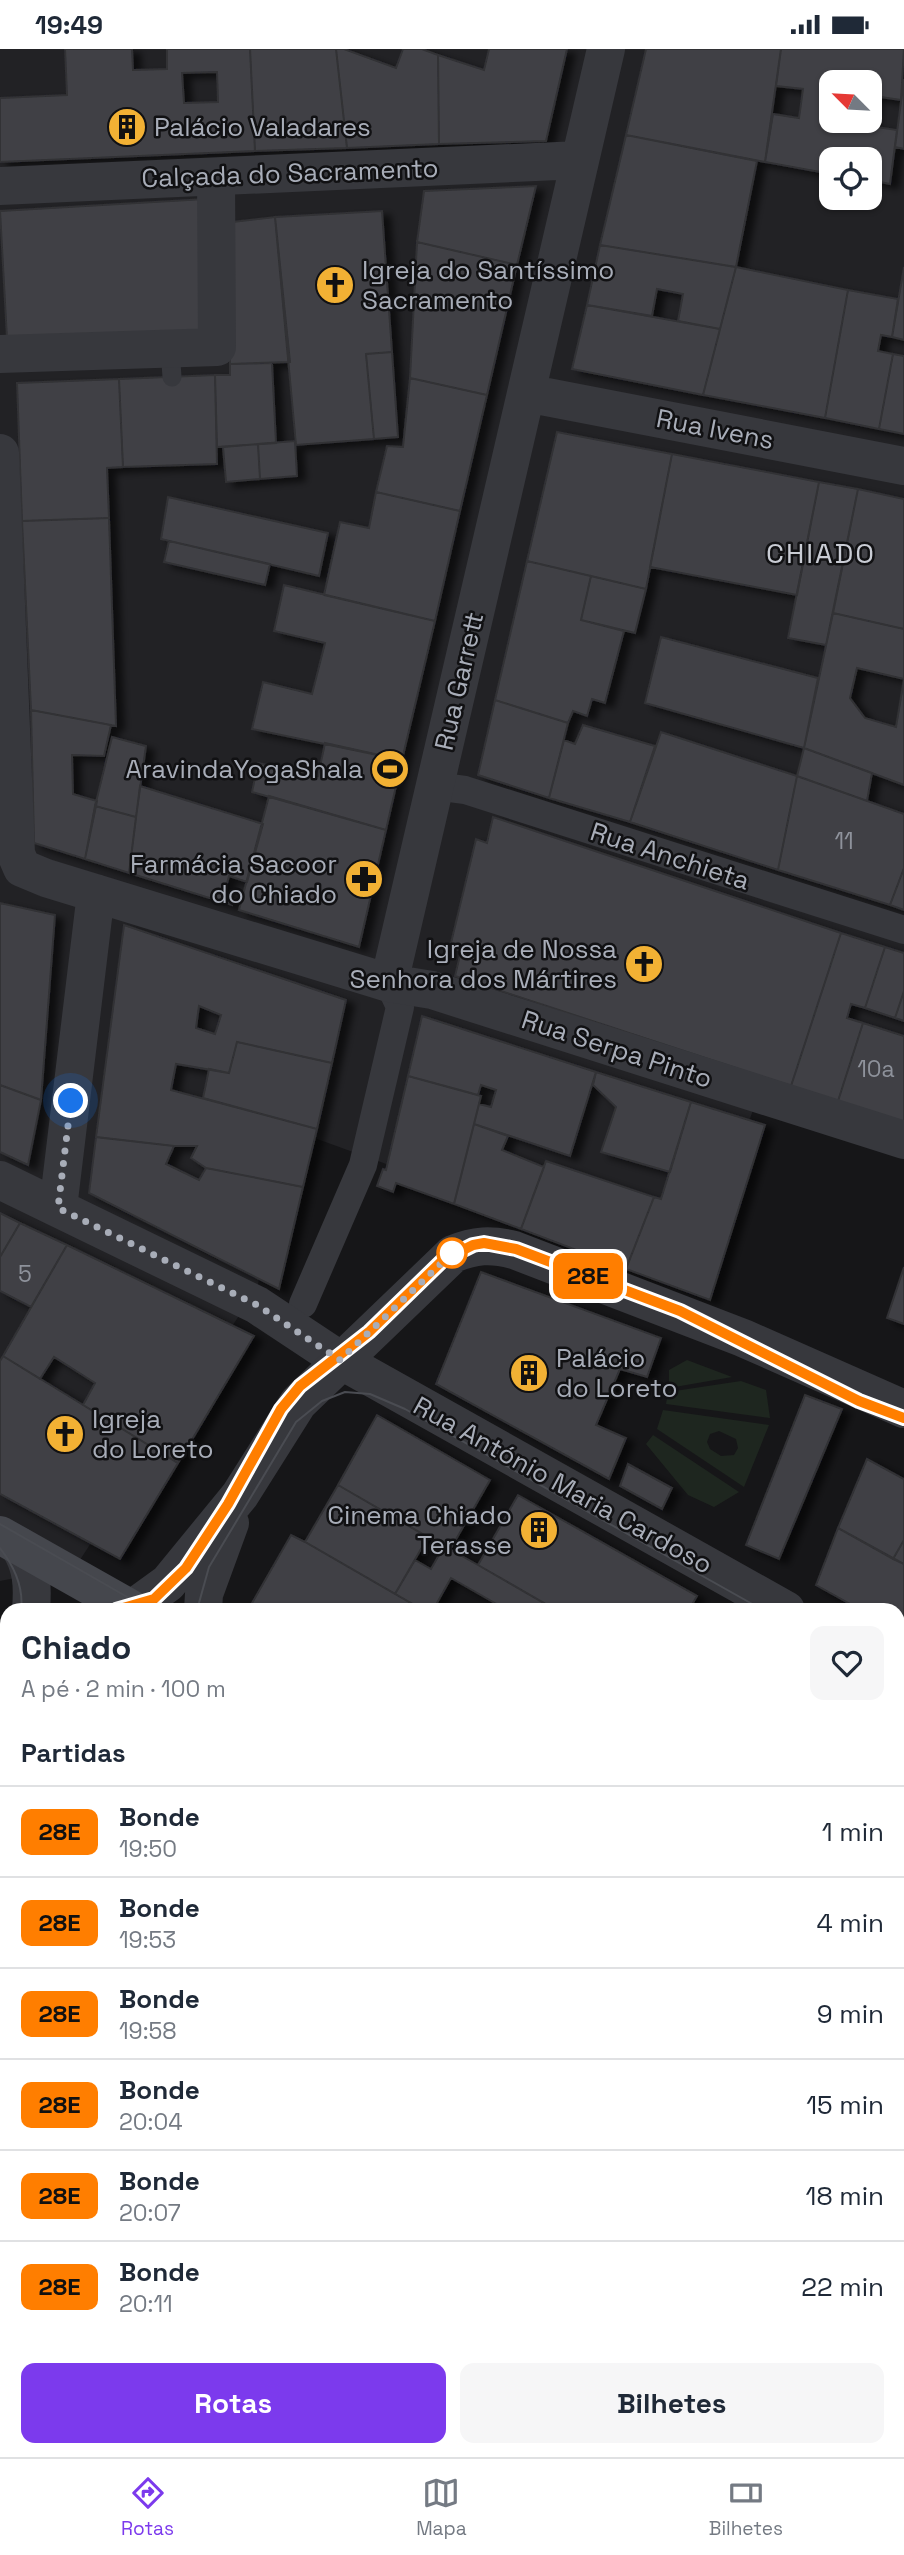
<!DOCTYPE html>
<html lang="pt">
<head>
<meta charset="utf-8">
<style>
  body { margin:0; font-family:"Space Grotesk",sans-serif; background:#f6f6f7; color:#1f2937; height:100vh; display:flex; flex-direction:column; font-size:26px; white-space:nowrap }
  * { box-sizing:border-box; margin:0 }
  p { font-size:23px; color:#747a83 }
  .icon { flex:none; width:38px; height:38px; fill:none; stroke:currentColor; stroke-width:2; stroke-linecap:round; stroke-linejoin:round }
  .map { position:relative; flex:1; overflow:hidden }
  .panel { position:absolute; left:0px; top:1554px; width:905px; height:854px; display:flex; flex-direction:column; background:#fff; border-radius:21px 21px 0 0; box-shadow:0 2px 5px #0004 }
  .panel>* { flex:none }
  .badge { padding:0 14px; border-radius:10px; font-size:24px; line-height:46px }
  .needle { width:46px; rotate:294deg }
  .tools { position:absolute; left:819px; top:21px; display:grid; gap:14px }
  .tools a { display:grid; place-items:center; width:63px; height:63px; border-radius:14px; background:#fff; box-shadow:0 2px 5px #0004; font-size:35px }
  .you { position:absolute; width:35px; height:35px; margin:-18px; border:5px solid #fff; border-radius:50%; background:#1a73e8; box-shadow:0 0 0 10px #1a73e833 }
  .map>.badge { position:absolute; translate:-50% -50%; box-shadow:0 0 0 4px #fff }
  h2 { padding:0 21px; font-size:26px; line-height:63px }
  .round { display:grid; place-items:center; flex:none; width:74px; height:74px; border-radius:14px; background:#f6f6f7 }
  .head { display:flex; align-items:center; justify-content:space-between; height:119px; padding:0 21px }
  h1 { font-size:33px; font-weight:800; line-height:52px }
  .cta { display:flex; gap:14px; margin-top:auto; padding:14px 21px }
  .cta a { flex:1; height:80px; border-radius:14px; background:#7c3aed; color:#fff; font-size:28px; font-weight:800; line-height:80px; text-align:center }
  .cta a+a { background:#f6f6f7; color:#1f2937 }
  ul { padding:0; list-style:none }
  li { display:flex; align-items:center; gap:21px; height:91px; padding:0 21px; border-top:2px solid #e0e1e3 }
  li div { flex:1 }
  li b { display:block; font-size:26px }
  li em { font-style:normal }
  li .badge { min-width:77px; font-weight:700; text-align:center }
  .status { display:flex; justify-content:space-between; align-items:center; height:49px; padding:0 35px; background:#fff; direction:ltr }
  .status svg { height:19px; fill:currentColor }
  .menu { display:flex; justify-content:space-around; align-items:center; height:98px; border-top:2px solid #e0e1e3; background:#fff; font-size:19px; color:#747a83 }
  .menu a { display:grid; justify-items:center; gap:4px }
  .menu .selected { color:#7c3aed }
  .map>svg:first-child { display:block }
  .built { fill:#222225; fill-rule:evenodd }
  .green { fill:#1e261f; fill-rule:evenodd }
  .building { fill:#404145; stroke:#303034; stroke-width:2; fill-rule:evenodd; filter:url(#shadow) }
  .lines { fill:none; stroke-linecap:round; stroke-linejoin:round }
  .service { stroke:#37383d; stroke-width:19 }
  .pedestrian { stroke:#37383d; stroke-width:28 }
  .minor { stroke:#37383d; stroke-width:38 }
  .tertiary { stroke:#37383d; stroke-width:38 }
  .secondary { stroke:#45474d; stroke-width:38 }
  .tram { stroke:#4a4c52; stroke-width:2 }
  .line-casing { stroke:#fff; stroke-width:16 }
  .line { stroke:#ff7e00; stroke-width:10 }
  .walk { stroke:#a8adb8; stroke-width:7; stroke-dasharray:0 12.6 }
  .stop-dot { fill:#fff; stroke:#ff7e00; stroke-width:3.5 }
  .labels { text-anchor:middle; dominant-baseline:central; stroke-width:5; stroke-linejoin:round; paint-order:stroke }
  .number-label { font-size:23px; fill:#8e929b }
  .poi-label { font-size:26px; fill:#a8adb8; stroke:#111113; text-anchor:start }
  .street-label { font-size:26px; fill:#a8adb8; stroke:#111113 }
  .neighbourhood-label { font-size:28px; letter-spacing:2px; fill:#c9ccd4; stroke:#111113 }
</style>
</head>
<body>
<div class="status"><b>19:49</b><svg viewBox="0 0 49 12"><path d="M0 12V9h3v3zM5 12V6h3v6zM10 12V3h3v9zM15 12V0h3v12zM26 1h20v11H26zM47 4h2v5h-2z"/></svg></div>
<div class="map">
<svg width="904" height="2408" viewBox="0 0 904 2408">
  <defs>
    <filter id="shadow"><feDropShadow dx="8" dy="4.5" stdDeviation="3.5" flood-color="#0009"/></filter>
  </defs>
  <rect width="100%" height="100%" fill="#161618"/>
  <!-- built -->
  <path class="built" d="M0 0H904V1065L765 1026 696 1227 295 1082 257 1239 76 1517 0 1532ZM831 33H870V72H831ZM831 110H870V149H831Z
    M0 1591 7 1593V2070L0 2087Z"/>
  <!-- green -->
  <path class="green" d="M687 1311 732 1328 669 1339V1321Z
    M741 1332 766 1341 770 1369 666 1355 668 1343Z
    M663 1361 769 1376 744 1438 657 1380ZM719 1382 736 1390 738 1399 734 1406 721 1407 710 1400 707 1393 710 1385Z
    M653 1386 739 1443 714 1458 688 1446 646 1395Z"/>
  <!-- building -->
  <path class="building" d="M65 0H132L133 21 167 20V0H250L255 102 0 113V49L67 46ZM217 23 218 53 184 54 182 24Z
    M250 0H336L347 99 255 102Z
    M336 0H344L396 19 403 0H422L438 6 439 95 347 99Z
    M489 0H567L546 92 439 95 438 6 484 21Z
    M646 0H781L765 113 626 86Z
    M781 0H904L901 51 873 47 870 77 897 81 890 135 870 131V110H831V125L765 113 773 65 799 69 803 40 776 37ZM831 33H870V72H831Z
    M904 30V100L895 98Z
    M626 86 757 112 736 218 600 196Z
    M536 137 517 216 417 193 424 142Z
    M205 150 206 281 7 290 0 162Z
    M382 162 392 303 366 305 374 390 296 396 275 168Z
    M275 168 290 313 230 315 224 174Z
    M417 193 517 216 487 346 410 329Z
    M600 196 736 218 720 280 678 272 683 245 657 240 652 267 587 256Z
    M736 218 848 241 825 369 703 346Z
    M904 218V291L892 288Z
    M848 241 898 250 892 288 881 286 878 302 893 305 879 380 825 369Z
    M587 256 720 280 703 346 572 320Z
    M392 303 398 388 374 390 366 305Z
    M893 305 904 307V385L879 380Z
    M272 314 276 394 217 398 215 326H230V315Z
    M215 326 217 415 123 418 119 330Z
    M410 329 487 346 460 462 376 443 387 397 403 398Z
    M119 330 123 418 107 419 109 469 22 472 17 334Z
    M557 383 672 405 646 540 527 512Z
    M295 392 297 427 260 430 258 395Z
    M258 395 260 430 226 433 223 398Z
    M672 405 819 433 797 546 650 518Z
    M819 433 858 440 826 596 788 589Z
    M858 440 904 450V580L833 564Z
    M376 443 460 462 435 572 324 546 340 473 369 479Z
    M168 448 328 484 319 527 161 490Z
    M109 469 116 677 31 661 22 472Z
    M169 492 270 515 265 536 164 513Z
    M527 512 591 527 581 571 624 582 605 654 592 650 587 667 573 662 568 674 495 651Z
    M591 527 646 540 635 584 581 571Z
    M284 536 435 572 402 711 252 680 263 633 312 645 325 594 274 582Z
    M833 564 904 580V736L804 699ZM857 619 904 630 896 678 865 669 850 649Z
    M661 588 818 629 804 699 645 654Z
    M495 651 568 674 549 749 478 726Z
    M31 661 111 676 104 707 72 706 73 745 97 752 85 810 34 794Z
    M583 676 655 697 630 773 549 749 564 691 575 695Z
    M661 683 797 727 778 821 630 773Z
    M112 688 146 697 136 768 95 757Z
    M325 694 402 711 386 781 252 743 258 714 318 727Z
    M804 699 872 724 867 752 797 727Z
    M797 727 904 765V819L890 856 778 821Z
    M140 737 263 775 247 833 229 827 224 846 234 850 232 856 129 824Z
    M269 747 386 781 359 898 239 861Z
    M95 757 136 768 129 824 85 810Z
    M493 768 841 884 791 1037 455 927 461 902 450 898 476 790 487 794Z
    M904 819V861L890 856Z
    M0 854 55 866 41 1051 0 1036Z
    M124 876 346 951 332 1014 237 993 229 1024 176 1015 171 1041 317 1080 303 1138 206 1119 191 1109 197 1097H174L96 1088ZM199 957 221 966 215 985 196 979Z
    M841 884 885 898 865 959 851 955 847 969 863 974 838 1052 791 1037Z
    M885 898 904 904V942L895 969 865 959Z
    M904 942V972L895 969Z
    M422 967 596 1023 570 1107 474 1075 479 1055 491 1058 496 1041 481 1036 478 1046 408 1027Z
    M863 974 904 987V1074L838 1052Z
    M237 993 332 1014 317 1080 203 1049 209 1020 229 1024Z
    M596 1023 691 1053 670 1123 601 1103 616 1058 593 1036Z
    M408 1027 481 1047 454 1155 396 1134 393 1143 377 1137 383 1120 386 1121Z
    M0 1036 41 1051 28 1116 0 1103Z
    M691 1053 765 1076 710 1251 626 1220 654 1148 661 1150Z
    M474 1075 508 1087 502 1101 544 1118 521 1180 454 1155Z
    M96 1088 174 1097 166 1115 199 1131 206 1119 303 1138 279 1240 89 1144Z
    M546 1112 654 1148 626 1220 521 1180Z
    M0 1164 20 1174 0 1208Z
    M20 1174 67 1196 31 1258 0 1242V1208Z
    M67 1196 254 1287 178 1414 83 1356 95 1334 54 1308 40 1330 3 1307Z
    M904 1218V1275L887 1269Z
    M481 1223 661 1289 647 1328 620 1320 596 1376 626 1389 609 1430 436 1335Z
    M3 1307 178 1414 120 1510 0 1445V1312Z
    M805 1346 842 1360 779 1510 746 1496Z
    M377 1366 490 1431 450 1501 338 1436Z
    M867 1410 904 1430V1491L893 1510 838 1479Z
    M628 1415 672 1439 662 1460 620 1437Z
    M338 1436 428 1488 395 1545 305 1493Z
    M518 1446 697 1547 689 1561H556L478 1516Z
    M838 1479 904 1515V1585L898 1582V1561H861L816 1536Z
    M291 1486 305 1493 423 1561H248Z
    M904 1491V1515L893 1510Z
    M444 1497 478 1516 556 1561H507L451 1529 433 1561H423L395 1545 415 1511 431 1520Z
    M898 1798 904 1802V1888L898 1884Z
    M0 2013 7 2014V2142L0 2140Z
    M898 2052 904 2055V2094L898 2106Z
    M904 2094V2216L898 2213V2106Z
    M7 2184V2248L0 2247V2209Z
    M0 2247 7 2248V2308L0 2306Z
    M898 2268 904 2272V2319L898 2331Z
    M904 2319V2393L898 2390V2331Z
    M2 2338 7 2339V2399L0 2398Z
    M0 2398 7 2401 40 2408H0Z
    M13 2401H41L40 2408Z
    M91 2401H177L194 2408H89Z
    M303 2401H326L323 2408Z
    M326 2401H384L381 2408H323Z
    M384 2401H500L497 2408H381Z
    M500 2401H587L584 2408H497Z
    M636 2401H679L676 2408H652Z
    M714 2401H738L735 2408H711Z
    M792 2401H852L848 2408H789Z"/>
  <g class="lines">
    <!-- service -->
    <path class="service" d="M170 299 172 328
      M0 1952 7 1953"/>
    <!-- pedestrian -->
    <path class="pedestrian" d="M435 737 465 741 904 881
      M303 1255 363 1116 400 958 389 934"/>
    <!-- minor -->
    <path class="minor" d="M0 137 580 111
      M0 305 217 298 216 128
      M526 344 904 417
      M0 404 16 805 22 819 46 829 389 934 432 941 904 1091
      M389 934 606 0
      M0 1131 257 1256 340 1311
      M58 1159 96 844
      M898 2236 904 2239
      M0 2324 7 2325
      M228 2401 245 2408
      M59 2408 60 2401
      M608 2408 610 2401"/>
    <!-- tertiary -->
    <path class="tertiary" d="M340 1311 786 1561
      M19 1497C32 1518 33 1536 31 1561
      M123 1561 139 1555 168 1534 240 1446 298 1354 453 1205C475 1196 491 1195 514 1201L743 1289 904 1360
      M203 1561 204 1545 230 1474
      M898 1626 904 1630
      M0 1635 7 1622
      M0 1978 7 1980"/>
    <!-- secondary -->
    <path class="secondary" d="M0 1486 133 1561
      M898 2011 904 2014"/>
    <!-- tram -->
    <path class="tram" d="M0 1475 143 1557
      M0 1499C14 1517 24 1537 21 1561
      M116 1561 154 1550 186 1519 227 1455 281 1360 300 1337 369 1283 452 1204 484 1194 502 1196 680 1262 859 1352 904 1369
      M197 1561 209 1518 296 1373 322 1352 345 1343 370 1345 405 1360 763 1561
      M0 1605 7 1596
      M898 1637 904 1640
      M0 1956 7 1957"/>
  </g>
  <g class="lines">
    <defs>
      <path id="line" d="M116 1561 154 1550 186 1519 228 1455 281 1360 300 1337 369 1283 443 1211 473 1196 484 1194 516 1200 680 1262 859 1352 904 1369"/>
    </defs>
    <!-- line casing -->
    <use href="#line" class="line-casing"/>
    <!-- line -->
    <use href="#line" class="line"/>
    <!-- walk -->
    <path class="walk" d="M71 1052 58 1159 257 1256 340 1311 452 1204"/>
  </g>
  <!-- icons -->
  <defs>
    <symbol id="building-disc" viewBox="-11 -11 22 22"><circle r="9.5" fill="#f2b134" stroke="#111113"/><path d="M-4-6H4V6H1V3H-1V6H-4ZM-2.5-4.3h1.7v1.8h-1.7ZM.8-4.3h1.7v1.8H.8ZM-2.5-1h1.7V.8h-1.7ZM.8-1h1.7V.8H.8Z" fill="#111"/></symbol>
    <symbol id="church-disc" viewBox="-11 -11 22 22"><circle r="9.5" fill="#f2b134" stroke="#111113"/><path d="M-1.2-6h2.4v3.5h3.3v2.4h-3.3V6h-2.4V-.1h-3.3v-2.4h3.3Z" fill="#111"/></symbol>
    <symbol id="stadium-disc" viewBox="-11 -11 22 22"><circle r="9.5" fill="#f2b134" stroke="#111113"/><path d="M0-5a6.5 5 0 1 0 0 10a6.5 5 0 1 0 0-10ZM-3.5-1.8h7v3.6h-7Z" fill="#111"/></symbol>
    <symbol id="pharmacy-disc" viewBox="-11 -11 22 22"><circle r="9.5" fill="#f2b134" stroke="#111113"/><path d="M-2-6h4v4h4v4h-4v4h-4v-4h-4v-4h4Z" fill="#111"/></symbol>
  </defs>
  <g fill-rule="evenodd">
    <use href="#building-disc" x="105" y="56" width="44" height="44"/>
    <use href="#church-disc" x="313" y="214" width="44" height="44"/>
    <use href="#stadium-disc" x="368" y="698" width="44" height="44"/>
    <use href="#pharmacy-disc" x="342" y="808" width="44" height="44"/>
    <use href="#church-disc" x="622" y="893" width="44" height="44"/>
    <use href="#building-disc" x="507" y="1302" width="44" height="44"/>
    <use href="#church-disc" x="43" y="1363" width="44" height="44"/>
    <use href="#building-disc" x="517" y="1459" width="44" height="44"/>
  </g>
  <!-- markers -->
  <circle class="stop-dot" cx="452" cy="1204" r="14"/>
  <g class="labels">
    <!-- number labels -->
    <g class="number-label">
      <text x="844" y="792">11</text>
      <text x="876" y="1020">10a</text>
      <text x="25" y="1225">5</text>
    </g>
    <!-- poi labels -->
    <g class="poi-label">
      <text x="154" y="78">Palácio Valadares</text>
      <text x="362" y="221">Igreja do Santíssimo<tspan x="362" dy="30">Sacramento</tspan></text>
      <text x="363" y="720" text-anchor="end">AravindaYogaShala</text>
      <text x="337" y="815" text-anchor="end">Farmácia Sacoor<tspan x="337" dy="30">do Chiado</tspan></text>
      <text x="617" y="900" text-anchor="end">Igreja de Nossa<tspan x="617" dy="30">Senhora dos Mártires</tspan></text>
      <text x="556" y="1309">Palácio<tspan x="556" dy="30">do Loreto</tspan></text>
      <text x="92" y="1370">Igreja<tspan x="92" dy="30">do Loreto</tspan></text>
      <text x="512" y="1466" text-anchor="end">Cinema Chiado<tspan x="512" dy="30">Terasse</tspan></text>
    </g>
    <!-- street labels -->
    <g class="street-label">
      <text transform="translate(290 124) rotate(-2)">Calçada do Sacramento</text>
      <text transform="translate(715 380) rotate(11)">Rua Ivens</text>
      <text transform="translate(459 632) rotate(-77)">Rua Garrett</text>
      <text transform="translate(670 807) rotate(18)">Rua Anchieta</text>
      <text transform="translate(617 1000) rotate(18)">Rua Serpa Pinto</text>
      <text transform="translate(563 1436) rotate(29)">Rua António Maria Cardoso</text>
    </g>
    <!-- neighbourhood labels -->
    <g class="neighbourhood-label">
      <text x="821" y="504">CHIADO</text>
    </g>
  </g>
</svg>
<div class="tools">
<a><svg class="needle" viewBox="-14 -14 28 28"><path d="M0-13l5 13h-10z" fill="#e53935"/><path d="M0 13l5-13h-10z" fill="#747a83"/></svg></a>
<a><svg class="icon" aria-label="locate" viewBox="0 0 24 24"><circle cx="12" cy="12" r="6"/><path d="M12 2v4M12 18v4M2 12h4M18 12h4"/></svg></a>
</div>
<div class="you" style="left:71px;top:1052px"></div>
<b class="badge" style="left:588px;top:1227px;background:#ff7e00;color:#111">28E</b>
<section class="panel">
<div class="head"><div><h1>Chiado</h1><p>A pé · 2 min · 100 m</p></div><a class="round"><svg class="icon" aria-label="heart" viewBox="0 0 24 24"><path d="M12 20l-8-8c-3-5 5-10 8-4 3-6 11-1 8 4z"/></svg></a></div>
<h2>Partidas</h2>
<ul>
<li><span class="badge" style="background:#ff7e00;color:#111">28E</span><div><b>Bonde</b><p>19:50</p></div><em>1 min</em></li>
<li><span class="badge" style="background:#ff7e00;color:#111">28E</span><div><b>Bonde</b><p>19:53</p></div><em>4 min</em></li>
<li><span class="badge" style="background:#ff7e00;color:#111">28E</span><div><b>Bonde</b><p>19:58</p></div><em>9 min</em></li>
<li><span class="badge" style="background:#ff7e00;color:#111">28E</span><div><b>Bonde</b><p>20:04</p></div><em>15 min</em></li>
<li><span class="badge" style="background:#ff7e00;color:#111">28E</span><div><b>Bonde</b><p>20:07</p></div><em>18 min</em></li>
<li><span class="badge" style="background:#ff7e00;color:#111">28E</span><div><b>Bonde</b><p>20:11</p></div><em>22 min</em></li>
</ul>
<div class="cta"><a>Rotas</a><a>Bilhetes</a></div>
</section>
</div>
<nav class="menu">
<a class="selected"><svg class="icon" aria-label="directions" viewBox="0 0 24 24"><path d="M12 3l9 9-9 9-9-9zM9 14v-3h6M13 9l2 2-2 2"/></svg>Rotas</a>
<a><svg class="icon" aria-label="map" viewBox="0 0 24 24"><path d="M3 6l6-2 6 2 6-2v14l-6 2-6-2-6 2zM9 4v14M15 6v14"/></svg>Mapa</a>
<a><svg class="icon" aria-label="tickets" viewBox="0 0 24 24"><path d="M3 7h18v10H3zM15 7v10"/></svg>Bilhetes</a>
</nav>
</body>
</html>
